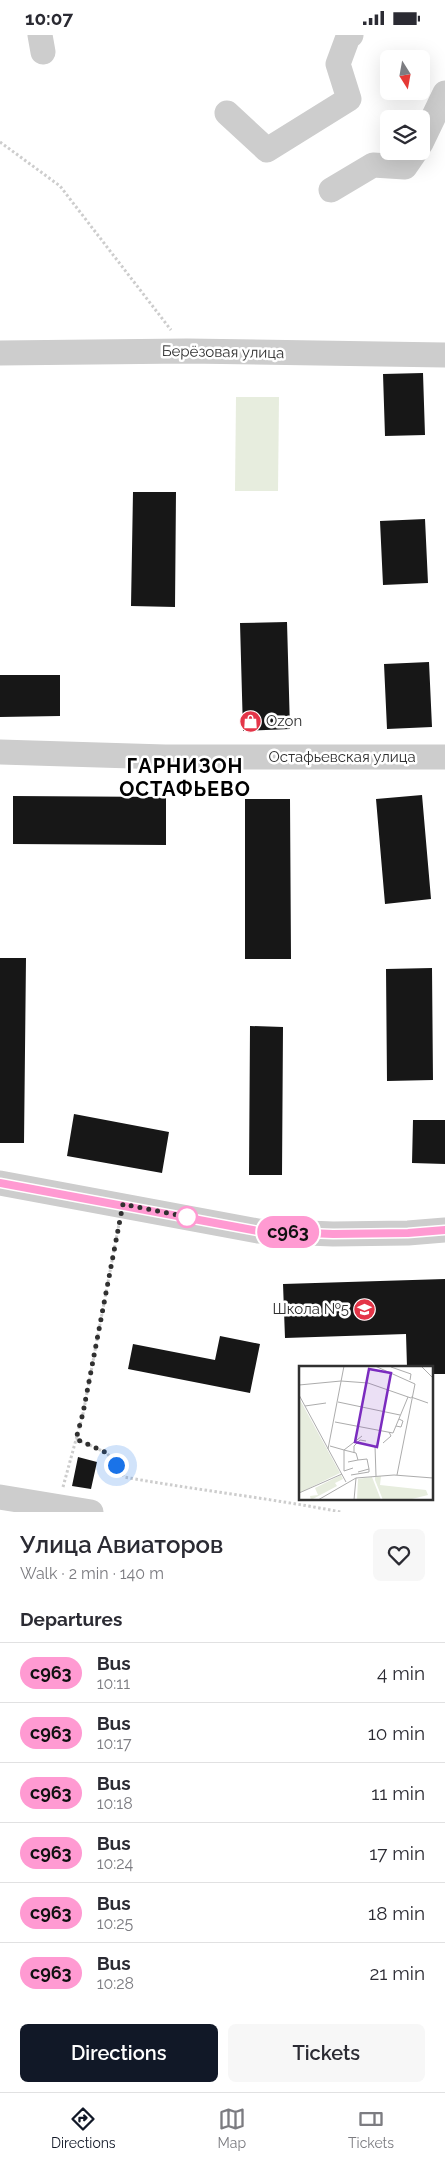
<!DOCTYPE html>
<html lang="en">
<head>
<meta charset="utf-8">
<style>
  body { margin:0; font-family:Raleway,sans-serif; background:#f7f7f7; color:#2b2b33; height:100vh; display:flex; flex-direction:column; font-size:19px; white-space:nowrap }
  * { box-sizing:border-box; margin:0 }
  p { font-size:16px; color:#7c7c81 }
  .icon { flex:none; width:28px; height:28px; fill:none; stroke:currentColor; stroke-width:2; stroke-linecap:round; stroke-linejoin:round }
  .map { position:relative; height:1477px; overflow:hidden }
  .panel { display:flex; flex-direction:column; background:#fff; flex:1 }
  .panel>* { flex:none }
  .badge { padding:0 10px; border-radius:16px; font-size:18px; line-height:32px }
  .needle { width:32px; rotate:169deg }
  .tools { position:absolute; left:380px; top:15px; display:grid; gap:10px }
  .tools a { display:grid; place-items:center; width:50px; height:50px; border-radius:8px; background:#fff; box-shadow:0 5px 20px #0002; font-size:25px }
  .you { position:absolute; width:25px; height:25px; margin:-12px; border:4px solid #fff; border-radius:50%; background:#1a73e8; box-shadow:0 0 0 8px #1a73e833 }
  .map>.badge { position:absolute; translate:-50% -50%; box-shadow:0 0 0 2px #fff }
  h2 { padding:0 20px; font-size:19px; line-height:45px }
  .round { display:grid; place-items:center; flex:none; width:52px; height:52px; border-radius:8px; background:#f7f7f7 }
  .head { display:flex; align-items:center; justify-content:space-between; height:85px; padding:0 20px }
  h1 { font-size:24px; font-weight:600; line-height:38px }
  .button { display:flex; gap:10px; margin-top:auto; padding:10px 20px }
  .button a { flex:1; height:58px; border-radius:8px; background:#111827; color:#fff; font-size:20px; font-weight:600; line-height:58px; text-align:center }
  .button a+a { background:#f7f7f7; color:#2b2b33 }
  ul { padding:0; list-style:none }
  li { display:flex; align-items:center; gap:15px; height:60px; padding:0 20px; border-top:1px solid #e1e1e2 }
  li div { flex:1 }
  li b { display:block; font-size:19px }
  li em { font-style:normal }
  li .badge { min-width:55px; font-weight:700; text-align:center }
  .status { display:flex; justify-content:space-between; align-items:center; height:35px; padding:0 25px; background:#fff; direction:ltr }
  .status svg { height:14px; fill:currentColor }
  .menu { display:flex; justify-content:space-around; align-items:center; height:70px; border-top:1px solid #e1e1e2; background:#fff; font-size:14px; color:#7c7c81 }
  .menu a { display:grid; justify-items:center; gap:2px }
  .menu .current { color:#111827 }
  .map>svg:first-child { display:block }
  .green { fill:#e7edde }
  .building { fill:#171717 }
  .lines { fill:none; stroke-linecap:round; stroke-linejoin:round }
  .path { stroke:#cdcdcd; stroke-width:3; stroke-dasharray:2.5 2.5; stroke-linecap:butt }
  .minor { stroke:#cdcdcd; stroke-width:25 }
  .line-casing { stroke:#fff; stroke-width:11 }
  .line { stroke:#ff9ad2; stroke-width:8 }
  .walk { stroke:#303030; stroke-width:5; stroke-dasharray:0 9 }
  .stop-dot { fill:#fff; stroke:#ff9ad2; stroke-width:2.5 }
  .labels { text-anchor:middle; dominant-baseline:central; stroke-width:5; stroke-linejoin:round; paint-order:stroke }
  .street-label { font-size:15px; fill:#303030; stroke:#fff }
  .poi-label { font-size:15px; fill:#303030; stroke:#fff; text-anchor:start }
  .district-label { font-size:20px; font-weight:bold; letter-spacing:1px; fill:#000; stroke:#fff }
  .inset-road { fill:none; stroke:#acacac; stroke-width:1 }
  .view { fill:#7b2cbf; fill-opacity:0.15; stroke:#7b2cbf; stroke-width:2.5 }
  .inset-edge { fill:none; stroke:#303030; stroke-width:2.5 }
</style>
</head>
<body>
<div class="status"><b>10:07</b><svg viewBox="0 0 49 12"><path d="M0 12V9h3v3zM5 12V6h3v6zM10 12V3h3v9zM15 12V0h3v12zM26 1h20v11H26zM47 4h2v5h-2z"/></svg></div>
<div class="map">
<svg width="445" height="1477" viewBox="0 0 445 1477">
  <rect width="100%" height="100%" fill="#fff"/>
  <!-- green -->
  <path class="green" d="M236 362H279L278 456H235Z"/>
  <!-- building -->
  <path class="building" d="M423 338 425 400 385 401 383 339Z
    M133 457H176L175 572 131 571Z
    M425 484 428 548 383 550 380 486Z
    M287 587 290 694 243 696 240 588Z
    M429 627 432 692 387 694 384 629Z
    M0 640H60V681L0 682Z
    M422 760 431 864 385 869 376 764Z
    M13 761 166 762V810L13 809Z
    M245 764H290L291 924H245Z
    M0 923H26L24 1108H0Z
    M432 933 433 1045 387 1046 386 934Z
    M250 991 283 992 282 1140H249Z
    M74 1079 169 1097 162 1138 67 1121Z
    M413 1085H445V1129L412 1128Z
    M445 1244V1339H431V1332H407L406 1299 285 1303 283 1249Z
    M220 1301 260 1309 250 1358 128 1334 133 1309 215 1325Z
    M78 1422 97 1427 91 1454 72 1451Z"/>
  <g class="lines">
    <!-- path -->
    <path class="path" d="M0 107 60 151 171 295
      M76 1404 107 1418 124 1442C196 1455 269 1463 341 1477
      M63 1452 83 1379 119 1189"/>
    <!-- minor -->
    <path class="minor" d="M40 0 43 17
      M227 78 267 115 349 64 338 29 348 2 351 0
      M421 108 445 58
      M331 155 373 130 405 132 416 116
      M0 318 187 316 445 320
      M0 717 165 722H445
      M0 1148 258 1196 333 1199 408 1198 445 1195
      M0 1462 91 1477"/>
  </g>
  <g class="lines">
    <defs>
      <path id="line" d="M0 1148 258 1196 333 1199 408 1198 445 1195"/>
    </defs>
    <!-- line casing -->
    <use href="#line" class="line-casing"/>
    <!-- line -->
    <use href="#line" class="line"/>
    <!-- walk -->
    <path class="walk" d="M116 1430 107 1418 76 1404 83 1378 123 1169 187 1182"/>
  </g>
  <!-- icons -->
  <defs>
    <symbol id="shop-disc" viewBox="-11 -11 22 22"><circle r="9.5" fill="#e43548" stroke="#fff"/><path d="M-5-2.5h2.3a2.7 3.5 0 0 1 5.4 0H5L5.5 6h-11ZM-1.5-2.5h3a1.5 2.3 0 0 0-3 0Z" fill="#fff"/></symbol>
    <symbol id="school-disc" viewBox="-11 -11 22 22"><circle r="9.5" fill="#e43548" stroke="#fff"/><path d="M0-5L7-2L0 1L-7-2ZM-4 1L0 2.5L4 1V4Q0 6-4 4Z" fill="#fff"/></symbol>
  </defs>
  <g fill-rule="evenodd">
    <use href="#shop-disc" x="238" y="674" width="25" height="25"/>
    <use href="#school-disc" x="352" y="1262" width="25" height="25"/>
  </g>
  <!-- markers -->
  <circle class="stop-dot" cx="187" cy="1182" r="10"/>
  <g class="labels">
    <!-- street labels -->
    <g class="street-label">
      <text transform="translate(223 317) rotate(1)">Берёзовая улица</text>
      <text x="342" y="722">Остафьевская улица</text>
    </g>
    <!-- poi labels -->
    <g class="poi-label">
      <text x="266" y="686">Ozon</text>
      <text x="349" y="1274" text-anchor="end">Школа №5</text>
    </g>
    <!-- district labels -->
    <g class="district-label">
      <text x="185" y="731">ГАРНИЗОН<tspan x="185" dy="23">ОСТАФЬЕВО</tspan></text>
    </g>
  </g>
  <!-- overview -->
  <g transform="translate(299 1331)">
    <rect width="134" height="134" fill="#fff"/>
    <path d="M0 32 41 107 0 127ZM42 109 44 113 36 117 38 120 12 134 11 130 19 129 16 122ZM82 110 81 119 127 124 129 129 109 134H84L76 114V111ZM73 111 82 134H58L59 113Z" fill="#e7edde"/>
    <path class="inset-road" d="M76 0 116 18 98 109M122 0 134 12M92 1 112 8 111 14M0 19 42 15 69 17 112 32M0 29 47 116M112 31 129 37M39 36 101 49M6 40 27 37M36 56 94 67 109 31M97 60 102 61 104 55 100 53M84 77 92 70 90 66M31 80 45 84V105L54 102M76 80 77 110M29 83 45 0M55 87V80L61 74 67 75M49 96 59 94 57 87 45 84 63 70M59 106 70 103 68 93 59 94M52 109 70 106V103M0 127 43 108M19 134 57 112 95 109 134 112M55 134 57 112"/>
    <path class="view" d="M70 3 92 7 78 81 56 76Z"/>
    <rect width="134" height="134" class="inset-edge"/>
  </g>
</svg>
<div class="tools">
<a><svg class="needle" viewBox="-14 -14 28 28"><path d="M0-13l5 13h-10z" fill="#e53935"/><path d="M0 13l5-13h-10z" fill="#7c7c81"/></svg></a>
<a><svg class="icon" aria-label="layers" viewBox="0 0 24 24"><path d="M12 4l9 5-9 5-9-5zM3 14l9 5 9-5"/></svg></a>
</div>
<div class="you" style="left:116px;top:1430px"></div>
<b class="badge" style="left:288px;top:1197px;background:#ff9ad2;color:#111">с963</b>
</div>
<section class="panel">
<div class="head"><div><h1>Улица Авиаторов</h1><p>Walk · 2 min · 140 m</p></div><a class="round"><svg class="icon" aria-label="heart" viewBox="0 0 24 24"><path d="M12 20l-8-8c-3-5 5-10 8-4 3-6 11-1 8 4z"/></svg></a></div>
<h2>Departures</h2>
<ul>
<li><span class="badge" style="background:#ff9ad2;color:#111">с963</span><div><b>Bus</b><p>10:11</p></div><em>4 min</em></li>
<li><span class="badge" style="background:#ff9ad2;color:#111">с963</span><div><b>Bus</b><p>10:17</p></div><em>10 min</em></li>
<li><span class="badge" style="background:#ff9ad2;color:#111">с963</span><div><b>Bus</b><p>10:18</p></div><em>11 min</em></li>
<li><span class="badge" style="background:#ff9ad2;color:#111">с963</span><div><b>Bus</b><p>10:24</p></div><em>17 min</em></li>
<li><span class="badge" style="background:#ff9ad2;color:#111">с963</span><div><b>Bus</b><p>10:25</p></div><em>18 min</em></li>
<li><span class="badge" style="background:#ff9ad2;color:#111">с963</span><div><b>Bus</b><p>10:28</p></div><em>21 min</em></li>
</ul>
<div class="button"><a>Directions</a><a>Tickets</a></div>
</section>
<nav class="menu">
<a class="current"><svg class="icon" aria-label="directions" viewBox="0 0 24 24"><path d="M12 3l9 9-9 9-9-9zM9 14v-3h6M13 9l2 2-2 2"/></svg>Directions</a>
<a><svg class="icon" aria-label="map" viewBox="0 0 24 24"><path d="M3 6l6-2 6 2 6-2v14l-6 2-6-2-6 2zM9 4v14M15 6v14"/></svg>Map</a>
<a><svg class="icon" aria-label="tickets" viewBox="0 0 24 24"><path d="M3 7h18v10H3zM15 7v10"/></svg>Tickets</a>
</nav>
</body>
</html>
